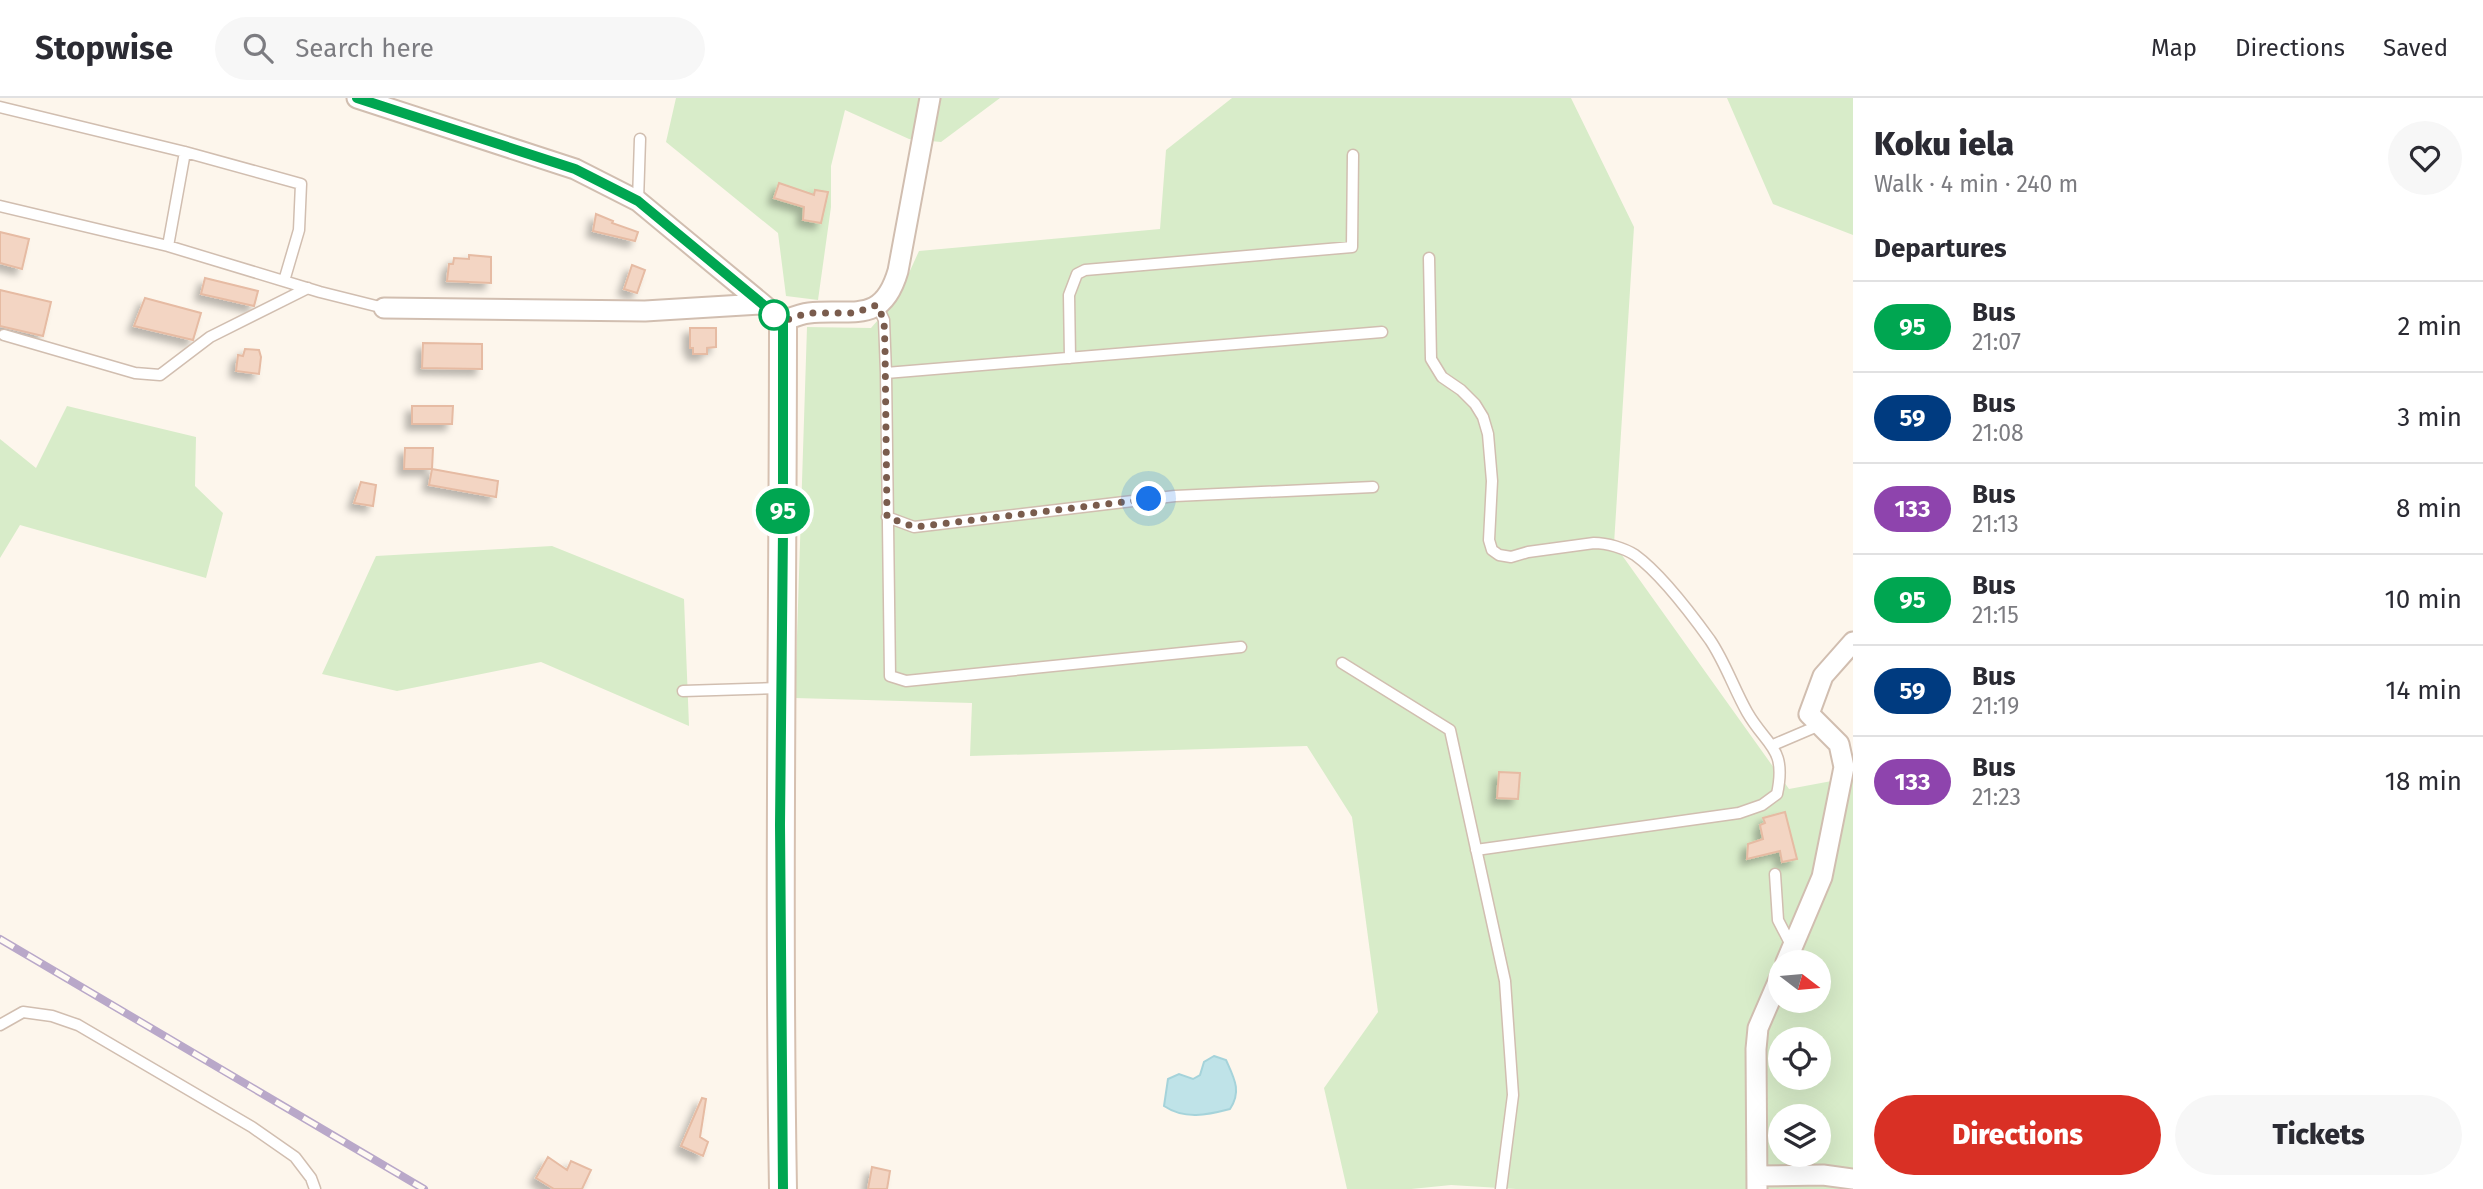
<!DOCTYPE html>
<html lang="en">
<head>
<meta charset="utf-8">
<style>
  body { margin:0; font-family:"Fira Sans",sans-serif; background:#f7f7f7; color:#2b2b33; height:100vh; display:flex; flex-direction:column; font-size:26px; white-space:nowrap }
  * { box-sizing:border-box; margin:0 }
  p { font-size:23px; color:#7c7c81 }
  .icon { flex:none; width:38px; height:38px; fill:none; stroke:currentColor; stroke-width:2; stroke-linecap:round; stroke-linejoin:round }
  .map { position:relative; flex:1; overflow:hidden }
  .sheet { display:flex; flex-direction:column; background:#fff; width:630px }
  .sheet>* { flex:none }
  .badge { padding:0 14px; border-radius:23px; font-size:24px; line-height:46px }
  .needle { width:46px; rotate:106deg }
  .controls { position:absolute; left:1768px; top:852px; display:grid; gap:14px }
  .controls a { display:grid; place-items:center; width:63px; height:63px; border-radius:50%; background:#fff; box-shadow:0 7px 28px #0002; font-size:35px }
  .you { position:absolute; width:35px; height:35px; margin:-18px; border:5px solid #fff; border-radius:50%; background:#1a73e8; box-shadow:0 0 0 10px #1a73e833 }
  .map>.badge { position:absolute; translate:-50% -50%; box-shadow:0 0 0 4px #fff }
  h2 { padding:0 21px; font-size:26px; line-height:63px }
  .round { display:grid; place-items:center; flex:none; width:74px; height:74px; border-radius:37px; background:#f7f7f7 }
  .headline { display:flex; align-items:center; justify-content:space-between; height:119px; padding:0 21px }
  h1 { font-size:33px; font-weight:800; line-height:52px }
  .cta { display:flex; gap:14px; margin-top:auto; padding:14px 21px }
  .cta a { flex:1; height:80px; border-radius:42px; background:#d93025; color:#fff; font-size:28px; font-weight:800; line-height:80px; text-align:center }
  .cta a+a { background:#f7f7f7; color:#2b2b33 }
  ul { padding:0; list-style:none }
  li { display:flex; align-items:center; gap:21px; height:91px; padding:0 21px; border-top:2px solid #e1e1e2 }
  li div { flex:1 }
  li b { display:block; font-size:26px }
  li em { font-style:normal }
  li .badge { min-width:77px; font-weight:700; text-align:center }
  header { display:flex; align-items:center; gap:42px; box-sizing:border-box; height:98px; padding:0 35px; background:#fff; border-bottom:2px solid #e1e1e2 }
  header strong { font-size:33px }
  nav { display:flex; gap:38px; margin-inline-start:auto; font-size:24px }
  .search { width:490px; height:63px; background:#f7f7f7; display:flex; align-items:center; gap:18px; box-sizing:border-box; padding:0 24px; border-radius:38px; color:#7c7c81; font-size:26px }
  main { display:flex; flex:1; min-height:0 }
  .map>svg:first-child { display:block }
  .green { fill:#d8ecc9; fill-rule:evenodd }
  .water { fill:#bfe3e8; stroke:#a5d3da; stroke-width:2 }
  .building { fill:#f3d5c3; stroke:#e6bba3; stroke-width:2; filter:url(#shadow) }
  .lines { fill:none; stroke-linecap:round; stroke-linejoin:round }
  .lane-casing { stroke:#d1beb0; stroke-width:13 }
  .street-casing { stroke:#d1beb0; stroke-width:23 }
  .secondary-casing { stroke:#d6c0b0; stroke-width:30 }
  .lane { stroke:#fff; stroke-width:10 }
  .street { stroke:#fff; stroke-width:19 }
  .secondary { stroke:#fff; stroke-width:26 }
  .rail-casing { stroke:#b9a8c9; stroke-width:8 }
  .rail { stroke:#fffaf3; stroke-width:5; stroke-dasharray:16; stroke-linecap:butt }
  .line-casing { stroke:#fff; stroke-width:16 }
  .line { stroke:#00a651; stroke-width:10 }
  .walk { stroke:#7a5c4d; stroke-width:7; stroke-dasharray:0 12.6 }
  .stop-dot { fill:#fff; stroke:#00a651; stroke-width:3.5 }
</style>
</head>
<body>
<header>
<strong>Stopwise</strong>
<div class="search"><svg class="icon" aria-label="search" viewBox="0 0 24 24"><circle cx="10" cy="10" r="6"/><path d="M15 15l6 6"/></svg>Search here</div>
<nav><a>Map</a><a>Directions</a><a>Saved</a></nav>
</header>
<main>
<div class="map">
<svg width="1853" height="1091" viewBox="0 0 1853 1091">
  <defs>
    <filter id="shadow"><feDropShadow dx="-6" dy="6" stdDeviation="3.5" flood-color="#0004"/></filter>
  </defs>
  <rect width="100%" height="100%" fill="#fdf6ec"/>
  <!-- green -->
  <path class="green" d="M676 0H1000L941 44 909 41 845 12 831 68V109L818 202 786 198 778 135 666 44Z
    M1232 0H1571L1634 129 1614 446 1789 691 1853 679V1091H1516L1451 1087 1411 1091H1347L1324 990 1378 914 1352 719 1307 648 970 658 972 605 795 600 807 229 871 230 898 199 919 153 1160 131 1166 52ZM1780 864H1818V903H1780ZM1780 942H1818V980H1780ZM1780 1018H1818V1057H1780Z
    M1727 0H1853V137L1773 106Z
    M67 308 196 339 195 388 223 415 206 480 20 427 0 460V341L36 370Z
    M552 448 684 501 689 628 541 564 397 593 322 576 376 458Z"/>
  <!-- water -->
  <path class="water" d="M1214 958 1226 962C1234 980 1242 993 1230 1011 1207 1017 1185 1022 1164 1008L1168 981 1179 976 1193 981 1200 977 1204 964Z"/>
  <!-- building -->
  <path class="building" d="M779 85 814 97 815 92 828 94 821 125 803 122 804 109 774 100Z
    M596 116 613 123 612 125 638 134 635 143 593 133Z
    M0 134 29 141 22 171 0 165Z
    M469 157 491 159V185L447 183 449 166H453L454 160 469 161Z
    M632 167 645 172 637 195 624 191Z
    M205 180 258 193 254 208 201 196Z
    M0 192 51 204 43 238 0 228Z
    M145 200 201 215 193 242 134 228Z
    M690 230H716V249L707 250V256H693V250H690Z
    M423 245 482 246V271L422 270Z
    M245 251 259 252 261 259 259 276 236 273 238 257 243 258Z
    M412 308H453L452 326H412Z
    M405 350H433L432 371H404Z
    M432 371 498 383 496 399 429 387Z
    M361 384 376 387 373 408 354 405Z
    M1499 674 1520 675 1518 701 1497 700Z
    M1785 714 1797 761 1782 764 1780 753 1747 761 1748 746 1763 741 1760 727 1765 725 1763 720Z
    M702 1000 706 1001 700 1039 708 1044 703 1058 681 1048Z
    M548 1059 567 1072 571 1063 591 1072 582 1091H554L536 1080Z
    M872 1069 890 1073 887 1091H868Z"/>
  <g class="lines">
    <defs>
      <path id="lane" d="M0 9 185 54 301 86 299 132 284 183
        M638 103 640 41
        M0 108 168 148 320 194 384 210
        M168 148 185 54
        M1429 160 1431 261 1442 279 1461 292 1475 306 1483 319 1488 336 1492 383 1489 442 1492 452 1499 457 1511 459 1528 454 1594 445C1607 445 1624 450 1635 457 1660 475 1692 517 1710 542 1725 564 1734 591 1747 614 1767 649 1787 649 1777 696L1762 707 1739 715 1476 752
        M877 207 884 222 886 275 890 578 906 583 1241 549
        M4 237 135 275 160 277 210 239 308 190
        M1070 260 1069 197 1077 176 1085 172 1352 149 1353 57
        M886 275 1382 234
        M887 419 914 429 1175 398 1373 389
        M1342 565 1450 632 1505 883 1513 997 1501 1091
        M683 593 781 590
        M1773 647 1820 627
        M1775 776 1778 822 1792 849
        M0 927 23 914 52 918 78 927 252 1029 295 1059 311 1080 315 1091"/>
      <path id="street" d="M357 0 575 71 638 103 783 223C791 220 800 216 809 215 852 210 882 228 898 173L930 0
        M384 210 645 213 760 206
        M1786 864 1822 779 1844 669 1839 646 1809 616 1823 578 1853 544
        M1757 1078 1823 1077 1853 1081
        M1757 1091 1756 951 1758 930 1780 879"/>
      <path id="secondary" d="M783 223C783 512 778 802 783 1091"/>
    </defs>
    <!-- lane casing -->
    <use href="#lane" class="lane-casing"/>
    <!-- street casing -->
    <use href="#street" class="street-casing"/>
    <!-- secondary casing -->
    <use href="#secondary" class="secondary-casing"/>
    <!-- lane -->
    <use href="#lane" class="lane"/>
    <!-- street -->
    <use href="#street" class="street"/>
    <!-- secondary -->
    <use href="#secondary" class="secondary"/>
    <defs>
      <path id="rail" d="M0 841 424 1091"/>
    </defs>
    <!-- rail casing -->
    <use href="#rail" class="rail-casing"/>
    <!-- rail -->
    <use href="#rail" class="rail"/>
  </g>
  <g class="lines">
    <defs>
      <path id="line" d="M357 0 575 71 638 103 783 223V432L780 727 783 1091"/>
    </defs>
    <!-- line casing -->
    <use href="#line" class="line-casing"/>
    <!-- line -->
    <use href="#line" class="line"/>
    <!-- walk -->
    <path class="walk" d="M774 217 771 214 783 223 808 215H854L877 207 884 222 885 249 887 419 914 429 1149 401"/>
  </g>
  <!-- markers -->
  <circle class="stop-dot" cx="774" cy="217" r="14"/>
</svg>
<div class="controls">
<a><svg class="needle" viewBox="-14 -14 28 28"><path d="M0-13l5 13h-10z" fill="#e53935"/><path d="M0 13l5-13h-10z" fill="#7c7c81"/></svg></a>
<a><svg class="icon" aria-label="locate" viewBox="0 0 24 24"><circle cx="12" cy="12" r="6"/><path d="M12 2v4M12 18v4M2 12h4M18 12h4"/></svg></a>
<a><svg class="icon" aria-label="layers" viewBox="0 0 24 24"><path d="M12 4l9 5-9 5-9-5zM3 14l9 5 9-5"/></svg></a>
</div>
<div class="you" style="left:1149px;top:401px"></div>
<b class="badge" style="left:783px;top:413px;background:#00a651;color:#fff">95</b>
</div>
<section class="sheet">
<div class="headline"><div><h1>Koku iela</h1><p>Walk · 4 min · 240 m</p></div><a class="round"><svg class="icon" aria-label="heart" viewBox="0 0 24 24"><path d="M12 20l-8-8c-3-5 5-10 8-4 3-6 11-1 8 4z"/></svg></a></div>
<h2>Departures</h2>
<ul>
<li><span class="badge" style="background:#00a651;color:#fff">95</span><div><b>Bus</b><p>21:07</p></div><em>2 min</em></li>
<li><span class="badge" style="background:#003b80;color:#fff">59</span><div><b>Bus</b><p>21:08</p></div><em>3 min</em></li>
<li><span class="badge" style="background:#8e44ad;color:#fff">133</span><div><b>Bus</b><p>21:13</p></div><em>8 min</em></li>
<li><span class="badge" style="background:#00a651;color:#fff">95</span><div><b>Bus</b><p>21:15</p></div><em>10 min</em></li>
<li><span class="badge" style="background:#003b80;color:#fff">59</span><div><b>Bus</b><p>21:19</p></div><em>14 min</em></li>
<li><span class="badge" style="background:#8e44ad;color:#fff">133</span><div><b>Bus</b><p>21:23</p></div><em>18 min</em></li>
</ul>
<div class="cta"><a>Directions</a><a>Tickets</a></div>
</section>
</main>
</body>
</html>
